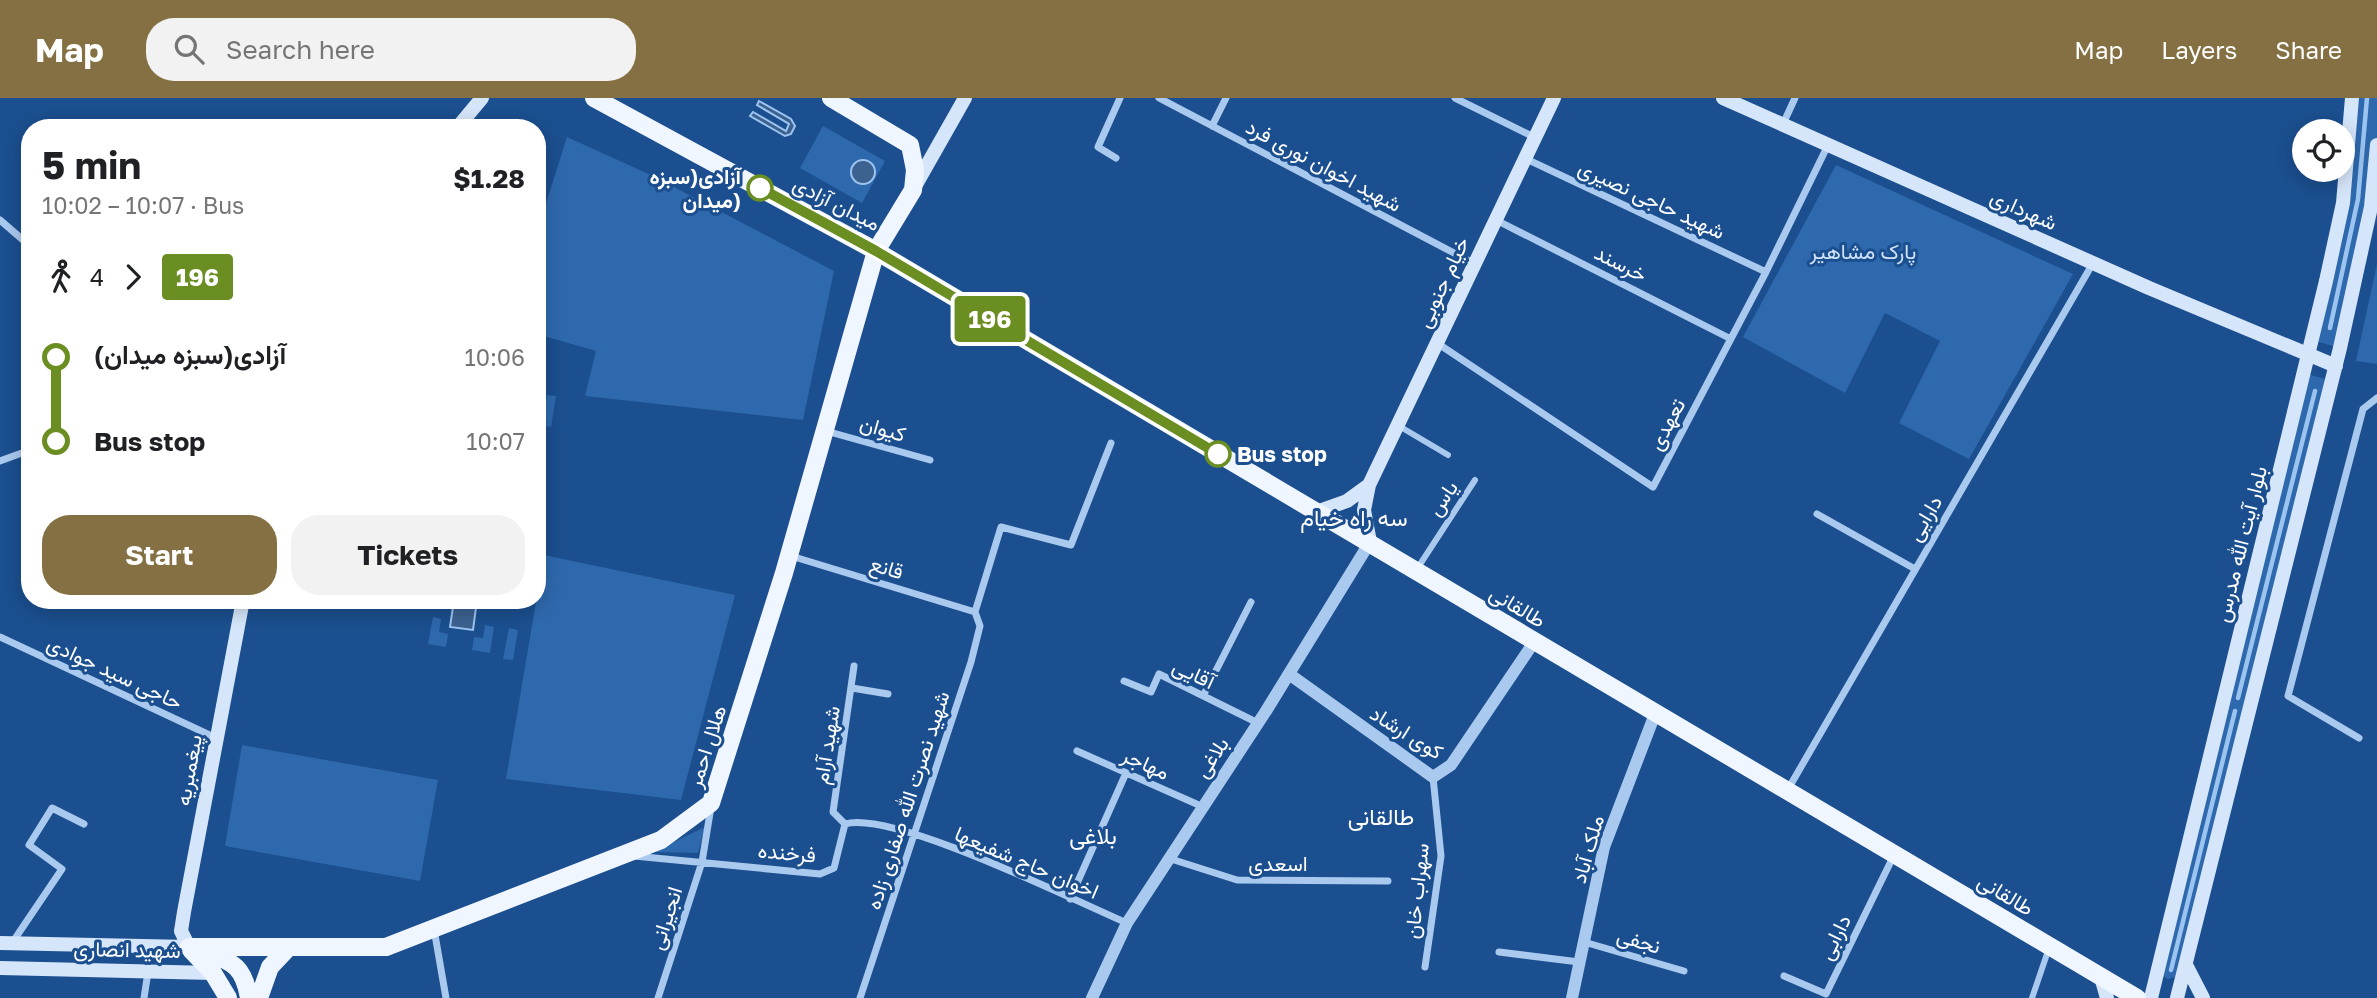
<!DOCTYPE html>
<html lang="en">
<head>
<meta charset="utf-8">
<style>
  body { margin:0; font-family:"Golos Text",Vazirmatn,sans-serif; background:#f2f2f2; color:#202124; height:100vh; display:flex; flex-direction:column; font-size:26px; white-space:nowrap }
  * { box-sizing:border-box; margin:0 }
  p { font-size:23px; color:#757577 }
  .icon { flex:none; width:38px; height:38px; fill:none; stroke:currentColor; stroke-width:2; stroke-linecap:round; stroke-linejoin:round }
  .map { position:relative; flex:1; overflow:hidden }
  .drawer { position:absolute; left:21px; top:21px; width:525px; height:490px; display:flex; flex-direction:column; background:#fff; border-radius:28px; box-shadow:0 4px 18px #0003 }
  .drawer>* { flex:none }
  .badge { padding:0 14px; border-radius:5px; font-size:24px; line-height:46px }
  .tools { position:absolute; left:2292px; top:21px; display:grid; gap:14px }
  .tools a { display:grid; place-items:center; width:63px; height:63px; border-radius:50%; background:#fff; box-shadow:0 4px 18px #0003; font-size:35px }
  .map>.badge { position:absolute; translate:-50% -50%; box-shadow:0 0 0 4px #fff }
  .legs { display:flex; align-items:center; gap:10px; height:77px; padding:0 21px; font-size:23px }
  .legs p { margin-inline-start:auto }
  .summary { display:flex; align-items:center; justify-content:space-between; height:119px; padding:0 21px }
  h1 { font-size:38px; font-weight:700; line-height:52px }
  .button { display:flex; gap:14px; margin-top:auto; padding:14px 21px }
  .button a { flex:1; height:80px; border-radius:28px; background:#847042; color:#fff; font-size:28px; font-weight:700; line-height:80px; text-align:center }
  .button a+a { background:#f2f2f2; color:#202124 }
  ul { padding:0 21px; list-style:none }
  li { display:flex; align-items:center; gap:24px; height:84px; font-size:26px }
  li i { display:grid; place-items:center; width:10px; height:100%; margin:0 9px; background:currentColor }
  li i::after { content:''; width:18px; height:18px; margin:-9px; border:5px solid; border-radius:50%; background:#fff }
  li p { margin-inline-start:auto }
  li:first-child i { background:linear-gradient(#0000 50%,currentColor 0) }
  li:last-child i { background:linear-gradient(currentColor 50%,#0000 0) }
  header { display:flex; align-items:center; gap:42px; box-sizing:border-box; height:98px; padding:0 35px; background:#847042; color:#fff }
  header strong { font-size:33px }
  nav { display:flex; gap:38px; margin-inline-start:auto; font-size:24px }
  .search { width:490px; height:63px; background:#f2f2f2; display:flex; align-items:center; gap:18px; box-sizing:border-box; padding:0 24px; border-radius:28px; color:#757577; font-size:26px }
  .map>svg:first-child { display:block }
  .green { fill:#2e69ad }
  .water { fill:#3c6290; stroke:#9cc4f0; stroke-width:2 }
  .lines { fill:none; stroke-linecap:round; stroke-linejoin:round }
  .stream { stroke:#9cc4f0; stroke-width:4.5 }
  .pedestrian { stroke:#a9c9ee; stroke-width:6 }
  .minor { stroke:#a9c9ee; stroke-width:7 }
  .tertiary { stroke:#a9c9ee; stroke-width:12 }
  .secondary { stroke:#d6e6fa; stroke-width:14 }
  .primary { stroke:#f0f6ff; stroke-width:18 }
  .line-1-casing { stroke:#fff; stroke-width:16 }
  .line-1 { stroke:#6b8e23; stroke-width:10 }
  .stop-1-dot { fill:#fff; stroke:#6b8e23; stroke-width:3.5 }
  .labels { text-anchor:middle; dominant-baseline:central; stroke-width:6; stroke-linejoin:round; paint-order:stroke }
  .street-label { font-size:21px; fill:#fff; stroke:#1b4f8f }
  .stop-label { font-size:21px; font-weight:bold; fill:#fff; stroke:#1b4f8f; text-anchor:end }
  .park-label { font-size:21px; fill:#cfe3fa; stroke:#1b4f8f }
  .neighbourhood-label { font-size:23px; fill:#fff; stroke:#1b4f8f }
</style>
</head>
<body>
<header>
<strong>Map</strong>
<div class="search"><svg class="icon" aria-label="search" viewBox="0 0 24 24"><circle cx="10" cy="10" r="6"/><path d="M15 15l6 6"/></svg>Search here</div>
<nav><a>Map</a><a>Layers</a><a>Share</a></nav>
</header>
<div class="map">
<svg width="2377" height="900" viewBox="0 0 2377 900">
  <rect width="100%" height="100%" fill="#1b4f8f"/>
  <!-- green -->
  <path class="green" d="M2352 0H2377V47L2340 250 2312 242 2326 183Z
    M823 28 885 63 862 105 800 70Z
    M567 39 653 78 834 173 803 322 585 298 596 253 537 236V134Z
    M1836 67 2073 176 1969 361 1899 325 1940 243 1885 215 1845 295 1743 239Z
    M2377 166V266L2356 263Z
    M2304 275 2332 283 2175 879 2168 881 2162 877Z
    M547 297 556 298 551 329 541 327Z
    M544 457 735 497 681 702 506 681Z
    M433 519 441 521 439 534 448 536 446 549 428 546Z
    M485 527 494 529 490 555 472 552 474 539 483 540Z
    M509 530 518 532 513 562 503 561Z
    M242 647 438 682 420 783 225 748Z
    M705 729 698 755 653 754Z"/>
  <!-- water -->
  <path class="water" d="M759 3 791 21 795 28 791 36 785 38 750 18 753 14 786 33 789 26 757 7Z
    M851 74a12 12 0 1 1 24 0a12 12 0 1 1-24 0Z
    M454 502H477L473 532 450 529Z"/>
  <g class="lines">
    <!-- stream -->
    <path class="stream" d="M2330 230 2358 101 2367 0
      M2238 600 2315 293
      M2171 872 2235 613"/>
    <!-- pedestrian -->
    <path class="pedestrian" d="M1399 328 1448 357
      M1417 471 1475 382
      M2032 900 2049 850"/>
    <!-- minor -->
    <path class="minor" d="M1159 0 1473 165
      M1455 0 1534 39
      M1783 26 1795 0
      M1212 28 1226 0
      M1116 60 1098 49 1120 0
      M1524 60 1766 174
      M1494 121 1731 241
      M0 122 30 148
      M1437 245 1653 389 1766 174 1828 47
      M826 333 930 362
      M0 363 30 352
      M1817 416 1915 471
      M791 458 975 514
      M975 514 1001 429 1071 447 1111 345
      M0 539 216 640
      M1124 583 1151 594 1159 576 1258 625
      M852 590 888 596
      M1203 598 1251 504
      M2359 640 2288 598 2363 311 2377 300
      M1077 653 1201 708
      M1787 693 2093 165
      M845 726C893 712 1073 802 1127 825
      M845 726 833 714 854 568
      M634 758 820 776 834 770 845 726
      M1171 761 1237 782 1388 783
      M1070 801 1126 675
      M434 831 446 900
      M1584 844 1684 873
      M12 845 62 771 29 747 52 710 84 726
      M1499 854 1579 864
      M1425 869 1441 758 1433 679
      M1784 878 1826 896 1894 757
      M144 900 148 874
      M658 900 702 764 711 709
      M860 900 971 564 980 528 975 514"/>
    <!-- tertiary -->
    <path class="tertiary" d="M1289 576 1433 679 1451 667 1534 544
      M1092 900 1127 825 1266 613 1370 444
      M1572 900 1604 749 1655 616"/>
    <!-- secondary -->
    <path class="secondary" d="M1723 0 2149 190 2336 268
      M457 30 482 0
      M914 90 965 0
      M1316 414 1347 403 1369 387
      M1370 444 1364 412 1369 387 1554 0
      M0 845 189 849 181 833 184 814 243 502
      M2186 867 2203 900
      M0 870 213 875
      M2101 879 2107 900
      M2151 900 2326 183 2343 105 2352 0
      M2177 900 2340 250 2371 109 2377 47"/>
    <!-- primary -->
    <path class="primary" d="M594 0 876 153 2137 900
      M189 849H386L661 742 711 705 784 475 876 153 913 92 915 72 910 47 831 0
      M191 852 213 875 228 900
      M208 855C234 864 244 870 249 900
      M259 900 270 869 287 851"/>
  </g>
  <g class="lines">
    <defs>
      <path id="line-1" d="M760 90 876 153 1218 356"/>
    </defs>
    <!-- line-1 casing -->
    <use href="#line-1" class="line-1-casing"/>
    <!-- line-1 -->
    <use href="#line-1" class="line-1"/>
  </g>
  <!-- markers -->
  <g class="stop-1-dot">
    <circle cx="760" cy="90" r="12"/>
    <circle cx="1218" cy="356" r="12"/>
  </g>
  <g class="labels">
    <!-- street labels -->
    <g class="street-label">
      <text transform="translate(1324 67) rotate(28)">شهید اخوان نوری فرد</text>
      <text transform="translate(1652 101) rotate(25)">شهید حاجی نصیری</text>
      <text transform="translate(837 105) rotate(27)">میدان آزادی</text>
      <text transform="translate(2024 111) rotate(24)">شهرداری</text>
      <text transform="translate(1621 165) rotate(27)">خرسند</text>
      <text transform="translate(1442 184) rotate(-65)">خیام جنوبی</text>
      <text transform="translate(1666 326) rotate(-62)">تعهدی</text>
      <text transform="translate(883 330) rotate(16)">کیوان</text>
      <text transform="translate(1442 400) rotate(-56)">یاس</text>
      <text transform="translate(1924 420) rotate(-60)">دارایی</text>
      <text transform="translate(2240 446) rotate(-76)">بلوار آیت الله مدرس</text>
      <text transform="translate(887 469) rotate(17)">قانع</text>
      <text transform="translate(1518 508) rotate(31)">طالقانی</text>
      <text transform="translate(115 574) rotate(25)">حاجی سید جوادی</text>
      <text transform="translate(1194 575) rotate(25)">آقایی</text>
      <text transform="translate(1407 634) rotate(32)">کوی ارشاد</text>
      <text transform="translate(826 647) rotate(-81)">شهید آرام</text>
      <text transform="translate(706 648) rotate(-72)">هلال احمر</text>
      <text transform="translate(1211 659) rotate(-56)">بلاغی</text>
      <text transform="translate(1146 665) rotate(24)">مهاجر</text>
      <text transform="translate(188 672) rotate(-80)">پیغمبریه</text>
      <text transform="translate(907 702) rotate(-72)">شهید نصرت الله صفاری زاده</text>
      <text transform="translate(1587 751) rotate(-74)">ملک آباد</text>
      <text transform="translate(787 754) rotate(5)">فرخنده</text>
      <text transform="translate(1027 764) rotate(23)">اخوان حاج شفیعها</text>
      <text x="1278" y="765">اسعدی</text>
      <text transform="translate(1416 793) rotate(-84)">سهراب خان</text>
      <text transform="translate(2006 796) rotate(31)">طالقانی</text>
      <text transform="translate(665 820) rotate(-72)">انجیرانی</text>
      <text transform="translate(1834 839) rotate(-64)">دارابی</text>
      <text transform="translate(1639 842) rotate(16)">نجفی</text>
      <text transform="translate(127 851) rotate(1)">شهید انصاری</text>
    </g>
    <!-- stop labels -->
    <g class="stop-label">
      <text x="741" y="78">آزادی(سبزه<tspan x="741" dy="24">میدان)</tspan></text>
      <text x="1237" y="356" text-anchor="start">Bus stop</text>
    </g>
    <!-- park labels -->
    <g class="park-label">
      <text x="1863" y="153">پارک مشاهیر</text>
    </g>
    <!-- neighbourhood labels -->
    <g class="neighbourhood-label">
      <text x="1354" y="419">سه راه خیام</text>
      <text x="1381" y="718">طالقانی</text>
      <text x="1093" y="737">بلاغی</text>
    </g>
  </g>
</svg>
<div class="tools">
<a><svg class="icon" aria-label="locate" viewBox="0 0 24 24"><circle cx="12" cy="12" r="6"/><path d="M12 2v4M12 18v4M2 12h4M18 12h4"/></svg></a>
</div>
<b class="badge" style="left:990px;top:221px;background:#6b8e23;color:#fff">196</b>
<section class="drawer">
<div class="summary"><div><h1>5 min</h1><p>10:02 – 10:07 · Bus</p></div><b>$1.28</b></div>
<div class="legs"><svg class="icon" aria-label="walk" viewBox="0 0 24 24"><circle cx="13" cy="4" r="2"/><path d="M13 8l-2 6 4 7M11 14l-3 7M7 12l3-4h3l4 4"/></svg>4<svg class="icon" aria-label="forward" viewBox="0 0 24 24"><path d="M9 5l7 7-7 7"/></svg><b class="badge" style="background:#6b8e23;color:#fff">196</b></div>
<ul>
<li><i style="color:#6b8e23"></i><b>آزادی(سبزه میدان)</b><p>10:06</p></li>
<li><i style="color:#6b8e23"></i><b>Bus stop</b><p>10:07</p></li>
</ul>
<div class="button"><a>Start</a><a>Tickets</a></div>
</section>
</div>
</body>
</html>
